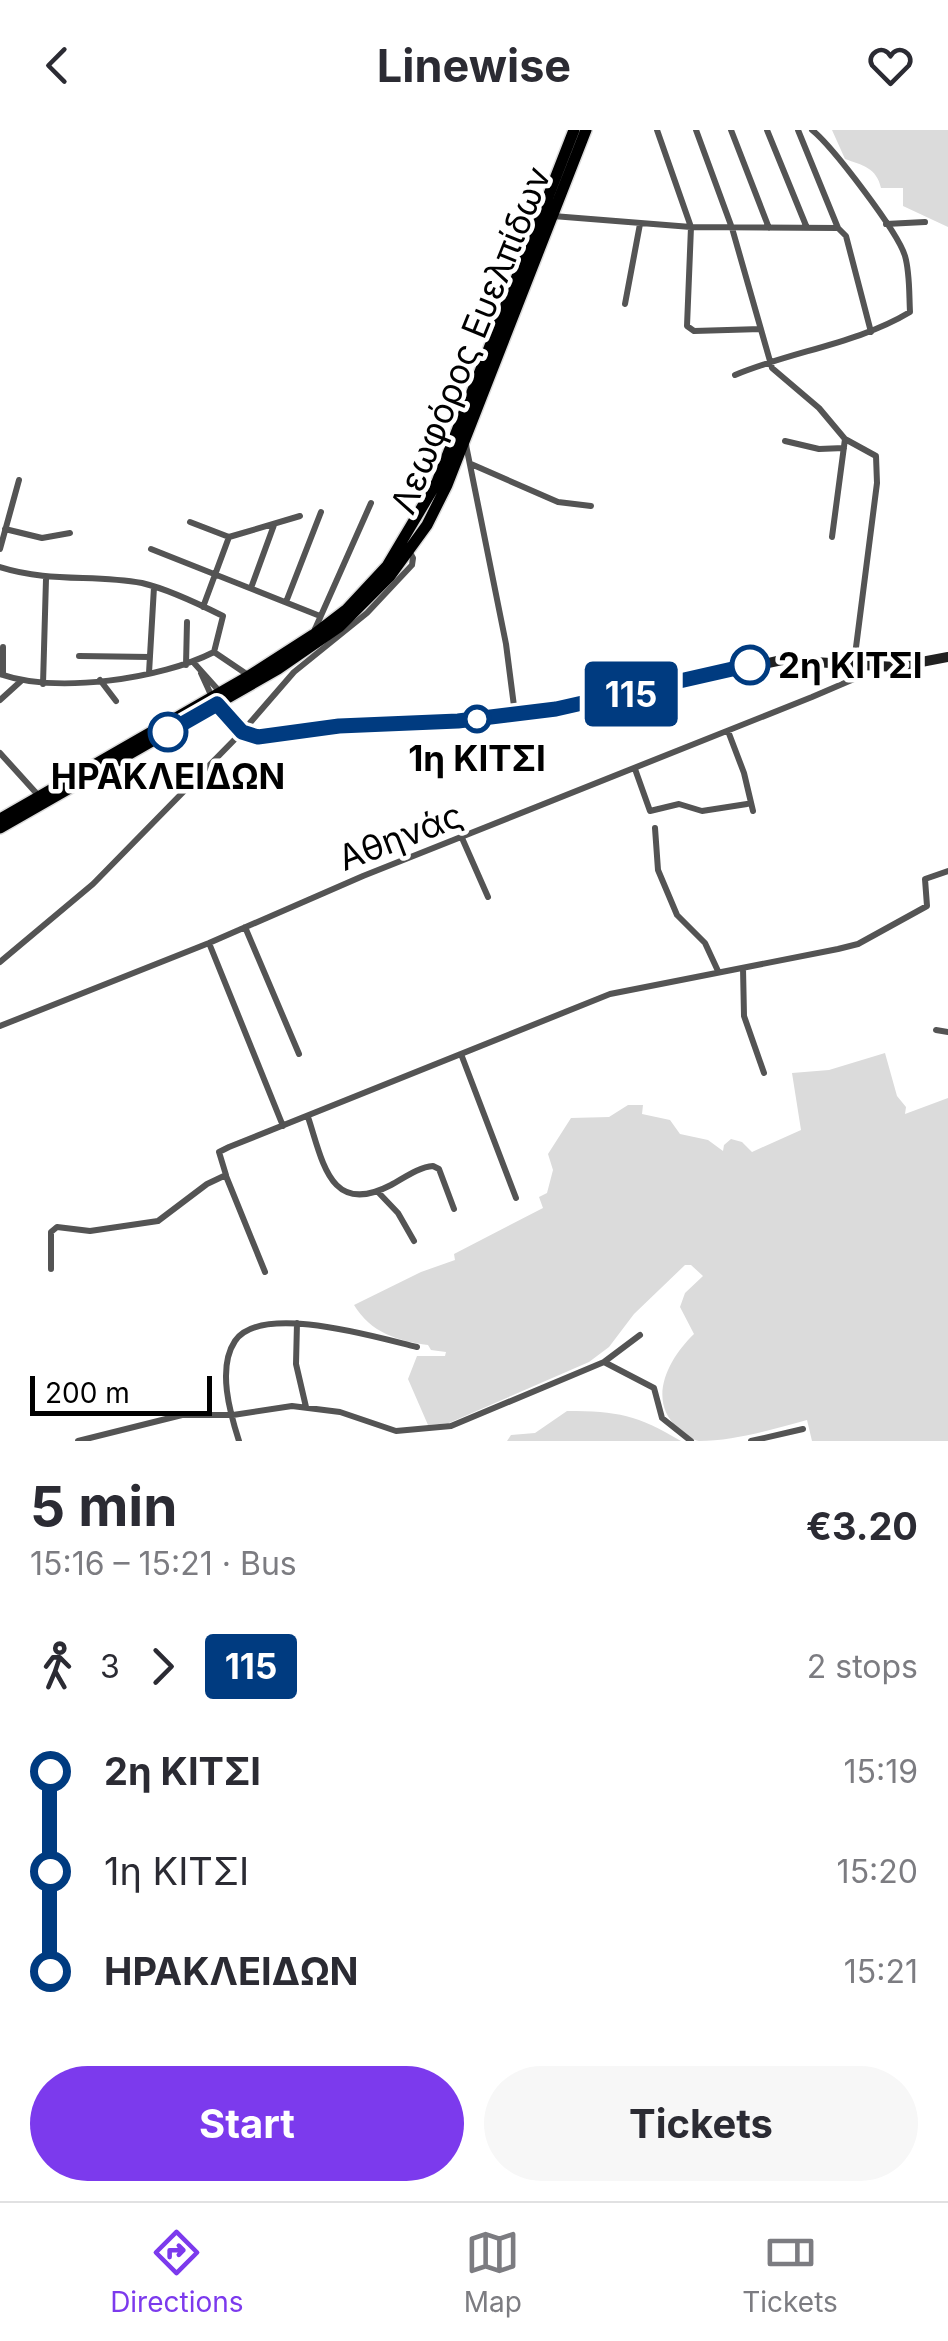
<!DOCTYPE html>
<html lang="en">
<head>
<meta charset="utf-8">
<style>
  body { margin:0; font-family:Inter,sans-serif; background:#f7f7f7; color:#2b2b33; height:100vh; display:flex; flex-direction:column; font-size:38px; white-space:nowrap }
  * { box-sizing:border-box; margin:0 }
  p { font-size:32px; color:#7c7c81 }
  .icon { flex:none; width:55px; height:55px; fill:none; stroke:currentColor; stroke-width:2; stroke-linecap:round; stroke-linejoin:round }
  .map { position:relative; height:1311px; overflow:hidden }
  .details { display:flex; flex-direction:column; background:#fff; flex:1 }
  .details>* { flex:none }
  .badge { padding:0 20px; border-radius:8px; font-size:35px; line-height:65px }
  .scale { position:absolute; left:30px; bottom:25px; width:182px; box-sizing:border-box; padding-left:10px; border:5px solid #000; border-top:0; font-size:28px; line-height:35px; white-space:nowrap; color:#000; -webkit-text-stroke:8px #fff; paint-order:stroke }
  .map>.badge { position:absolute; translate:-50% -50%; box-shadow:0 0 0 5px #fff }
  .legs { display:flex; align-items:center; gap:15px; height:110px; padding:0 30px; font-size:32px }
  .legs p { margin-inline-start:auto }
  .overview { display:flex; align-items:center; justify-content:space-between; height:170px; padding:0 30px }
  h1 { font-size:55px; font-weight:700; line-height:75px }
  .primary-button { display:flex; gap:20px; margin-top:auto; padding:20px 30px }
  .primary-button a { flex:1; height:115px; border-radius:60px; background:#7c3aed; color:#fff; font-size:40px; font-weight:700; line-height:115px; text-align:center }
  .primary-button a+a { background:#f7f7f7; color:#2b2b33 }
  ul { padding:0 30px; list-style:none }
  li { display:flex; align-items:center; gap:35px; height:100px; font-size:38px }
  li i { display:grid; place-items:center; width:15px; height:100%; margin:0 12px; background:currentColor }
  li i::after { content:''; width:25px; height:25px; margin:-12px; border:8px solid; border-radius:50%; background:#fff }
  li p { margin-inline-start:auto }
  li:first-child i { background:linear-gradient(#0000 50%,currentColor 0) }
  li:last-child i { background:linear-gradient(currentColor 50%,#0000 0) }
  header { display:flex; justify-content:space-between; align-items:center; height:130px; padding:0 30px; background:#fff; font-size:45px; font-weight:700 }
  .dock { display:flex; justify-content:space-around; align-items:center; height:140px; border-top:2px solid #e1e1e2; background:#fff; font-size:28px; color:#7c7c81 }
  .dock a { display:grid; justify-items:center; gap:5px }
  .dock .selected { color:#7c3aed }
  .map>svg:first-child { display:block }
  .green { fill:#dbdbdb }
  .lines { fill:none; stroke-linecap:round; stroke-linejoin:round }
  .primary-casing { stroke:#dbdbdb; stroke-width:14 }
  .street { stroke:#545454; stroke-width:6 }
  .secondary { stroke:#212121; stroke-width:10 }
  .primary { stroke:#000; stroke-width:11 }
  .line-1-casing { stroke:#fff; stroke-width:22 }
  .line-1 { stroke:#003b80; stroke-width:15 }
  .stop-1-dot { fill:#fff; stroke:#003b80; stroke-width:5 }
  .labels { text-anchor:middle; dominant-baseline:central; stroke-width:9; stroke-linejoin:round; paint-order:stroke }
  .street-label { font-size:35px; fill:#000; stroke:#fff }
  .stop-label { font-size:35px; font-weight:bold; fill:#000; stroke:#fff }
</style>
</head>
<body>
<header><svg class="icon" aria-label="back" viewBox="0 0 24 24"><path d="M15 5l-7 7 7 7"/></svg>Linewise<svg class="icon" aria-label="heart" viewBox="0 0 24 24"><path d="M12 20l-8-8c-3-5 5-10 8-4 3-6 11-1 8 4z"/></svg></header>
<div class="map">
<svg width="948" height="1311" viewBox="0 0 948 1311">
  <rect width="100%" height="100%" fill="#fff"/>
  <!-- green -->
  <path class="green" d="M832 0H948V97L903 76V58H881C877 38 862 35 845 29Z
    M885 923 897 966 906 977 905 984 948 968V1311H812L807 1290C774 1299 734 1311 699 1311 692 1310 685 1304 679 1299 646 1271 668 1229 694 1204L680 1177 685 1163 703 1146 691 1135H685L634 1184 609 1217 589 1232 449 1293 428 1295 408 1249 417 1226H445L446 1222 431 1220 428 1215C398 1211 371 1203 354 1175L421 1142 455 1130 454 1124 543 1078 539 1067 547 1063 553 1040 548 1024 571 988 609 987 628 975H643L642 984 670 990 680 1004 708 1010 723 1021 724 1015 731 1009 742 1012 752 1022 801 1000 792 943 829 940Z
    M567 1281C618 1281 637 1285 681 1311H507L511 1305 535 1303Z"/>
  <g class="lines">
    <defs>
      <path id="primary" d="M0 689 249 546 313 505 347 479 387 436 437 352 574 0
        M0 698 278 539 339 497 390 446 427 395 447 355 586 0"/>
    </defs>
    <!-- primary casing -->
    <use href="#primary" class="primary-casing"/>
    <!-- street -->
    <path class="street" d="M657 0 691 97 687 196 694 201 761 199
      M696 0 732 98 772 238 819 278 845 309 876 326 877 353 854 533
      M731 0 769 98
      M767 0 807 98
      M798 0 838 98
      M553 86 691 97 838 98 846 106 871 202
      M886 94 925 92
      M625 174 640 94
      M735 245C792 221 857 214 910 182 909 165 910 143 905 126 898 102 832 16 812 0
      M785 311 819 319 844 318
      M466 315 506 514 515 584
      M471 334 558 372 591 376
      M190 392 229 407
      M5 399 42 408 70 403
      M832 407 845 309
      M0 419 19 350
      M151 419 320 486
      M0 437C51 453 93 444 142 453 168 459 199 474 223 486L214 522
      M251 458 274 395
      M286 472 321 382
      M203 477 229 407 300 386
      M315 499 371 373
      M79 526 150 527
      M194 533 220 562
      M186 535 187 492
      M149 543 154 457
      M201 543 212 567
      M0 544C57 564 161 549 214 522L248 545
      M3 545V517
      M100 550 116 571
      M43 554 46 449
      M0 570 21 551
      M728 601 744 643 753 681
      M0 623 38 665
      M635 639 650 681 679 674 702 681 747 674
      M655 698 658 740 677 785 705 813 718 841
      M462 708 488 767
      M245 797 299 924
      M209 813 283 996
      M0 832 93 754 242 602 294 542 367 483 412 435 413 428 409 421
      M743 838 744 886 764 943
      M0 896 209 813 363 746 812 567 861 546 866 536
      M936 900 948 902
      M461 924 516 1068
      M308 987C323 1032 330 1087 391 1055 404 1048 419 1037 433 1036L439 1039 454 1079
      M226 1046 265 1142
      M378 1062 398 1083 414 1111
      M51 1139V1102L57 1097 90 1101 158 1091 207 1054 226 1045 219 1022 229 1017 610 864 838 819 858 814 927 776 925 749 948 741
      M297 1193 296 1234 306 1277
      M604 1232 640 1205
      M78 1311 182 1285H233L292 1276 340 1282 396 1301 451 1296 604 1232 654 1258 662 1288 691 1311
      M239 1311C230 1283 217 1238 235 1211 261 1172 379 1208 417 1217
      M751 1311 803 1299"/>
    <!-- secondary -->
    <path class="secondary" d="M214 569 242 602 264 607 339 596 458 591 556 579 782 530 895 537 948 527"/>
    <!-- primary -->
    <use href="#primary" class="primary"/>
  </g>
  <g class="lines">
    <defs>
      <path id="line-1" d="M168 602 217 574 242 602 258 607 339 596 458 591 556 579 750 535"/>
    </defs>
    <!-- line-1 casing -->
    <use href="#line-1" class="line-1-casing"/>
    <!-- line-1 -->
    <use href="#line-1" class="line-1"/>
  </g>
  <!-- markers -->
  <g class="stop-1-dot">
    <circle cx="750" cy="535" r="18"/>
    <circle cx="477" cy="589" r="12"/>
    <circle cx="168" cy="602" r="18"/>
  </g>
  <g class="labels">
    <!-- street labels -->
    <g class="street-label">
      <text transform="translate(470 210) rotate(-68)">Λεωφόρος Ευελπίδων</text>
      <text transform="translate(400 706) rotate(-21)">Αθηνάς</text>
    </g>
    <!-- stop labels -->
    <g class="stop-label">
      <text x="778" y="535" text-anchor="start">2η ΚΙΤΣΙ</text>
      <text x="477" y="628">1η ΚΙΤΣΙ</text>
      <text x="168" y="646">ΗΡΑΚΛΕΙΔΩΝ</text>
    </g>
  </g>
</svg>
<div class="scale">200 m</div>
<b class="badge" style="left:631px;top:564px;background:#003b80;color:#fff">115</b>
</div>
<section class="details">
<div class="overview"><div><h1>5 min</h1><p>15:16 – 15:21 · Bus</p></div><b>€3.20</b></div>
<div class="legs"><svg class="icon" aria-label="walk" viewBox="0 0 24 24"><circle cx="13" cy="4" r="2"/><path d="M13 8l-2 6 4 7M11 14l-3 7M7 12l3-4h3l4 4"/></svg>3<svg class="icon" aria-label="forward" viewBox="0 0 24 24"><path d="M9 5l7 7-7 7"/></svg><b class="badge" style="background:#003b80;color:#fff">115</b><p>2 stops</p></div>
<ul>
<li><i style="color:#003b80"></i><b>2η ΚΙΤΣΙ</b><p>15:19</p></li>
<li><i style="color:#003b80"></i><span>1η ΚΙΤΣΙ</span><p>15:20</p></li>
<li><i style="color:#003b80"></i><b>ΗΡΑΚΛΕΙΔΩΝ</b><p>15:21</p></li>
</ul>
<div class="primary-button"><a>Start</a><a>Tickets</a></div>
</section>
<nav class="dock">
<a class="selected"><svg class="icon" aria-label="directions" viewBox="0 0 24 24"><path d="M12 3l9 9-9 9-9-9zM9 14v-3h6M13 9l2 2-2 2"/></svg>Directions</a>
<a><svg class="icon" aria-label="map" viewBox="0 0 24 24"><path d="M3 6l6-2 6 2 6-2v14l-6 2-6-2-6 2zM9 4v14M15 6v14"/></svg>Map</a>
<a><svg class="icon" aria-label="tickets" viewBox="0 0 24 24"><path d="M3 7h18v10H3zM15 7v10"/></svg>Tickets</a>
</nav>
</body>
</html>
